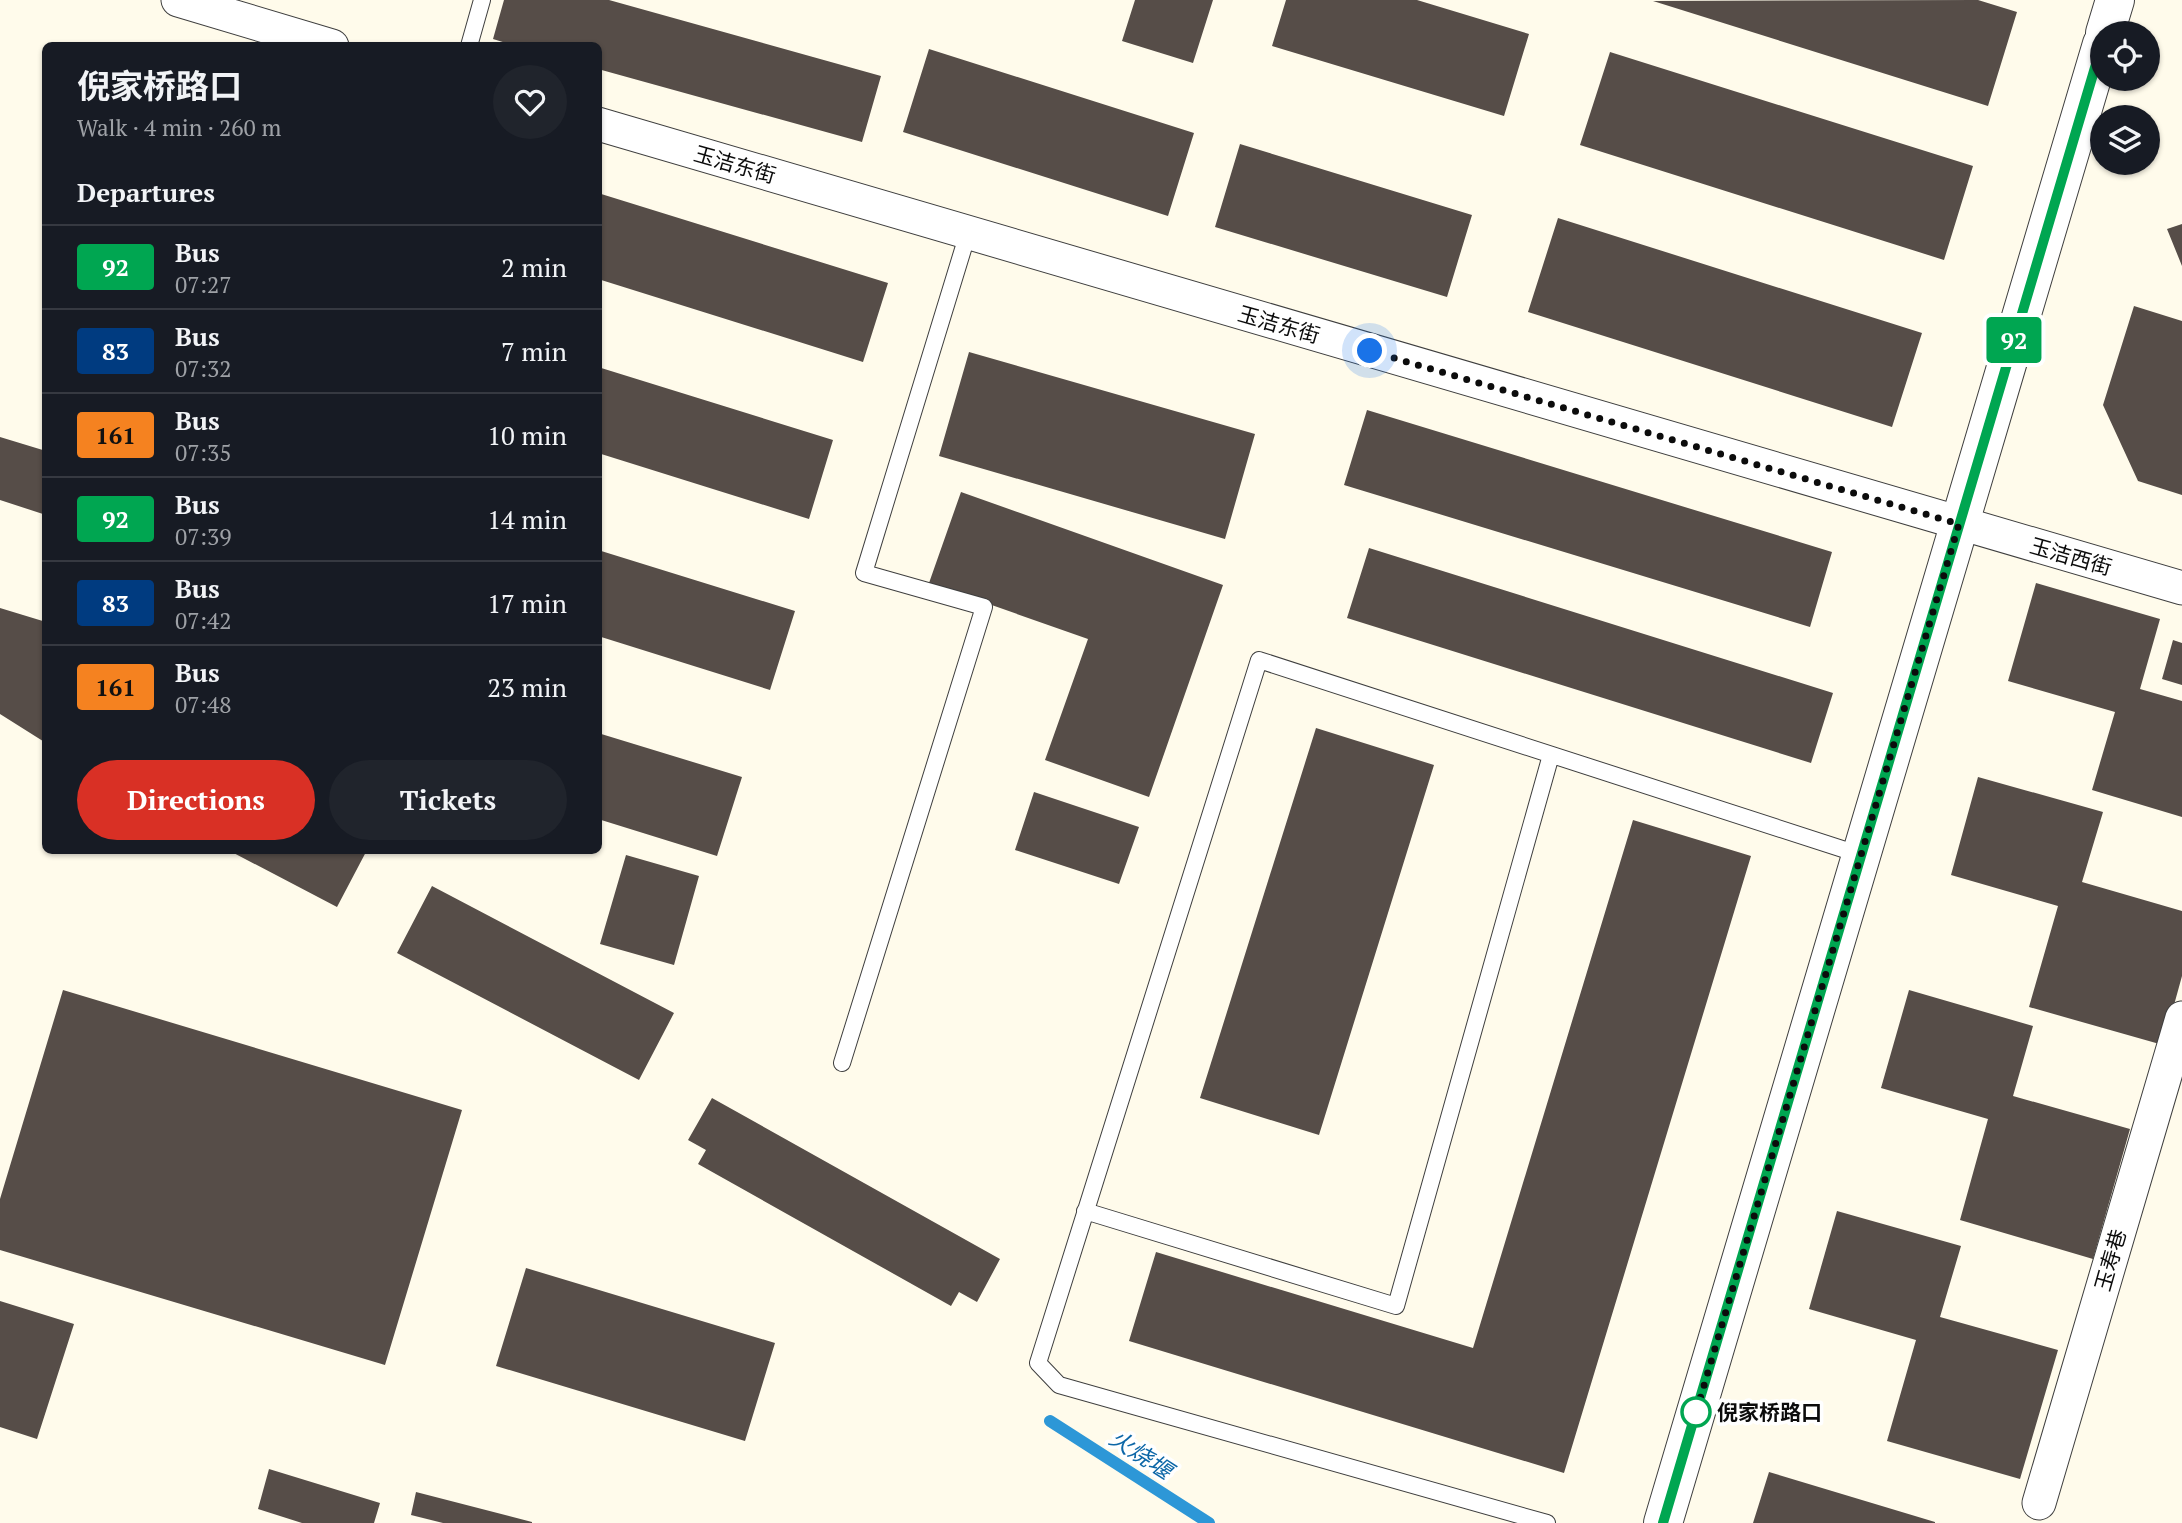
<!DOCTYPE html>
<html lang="en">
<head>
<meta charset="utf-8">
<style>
  body { margin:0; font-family:"PT Serif","Noto Sans SC",serif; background:#20242c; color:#f1f3f6; height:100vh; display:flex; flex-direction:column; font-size:26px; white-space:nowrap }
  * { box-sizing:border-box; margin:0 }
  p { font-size:23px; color:#9ea1a6 }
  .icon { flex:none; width:38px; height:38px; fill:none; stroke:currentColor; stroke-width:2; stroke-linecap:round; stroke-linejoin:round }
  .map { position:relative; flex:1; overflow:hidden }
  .side { position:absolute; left:42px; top:42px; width:560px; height:812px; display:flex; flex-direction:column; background:#171b24; border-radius:10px; box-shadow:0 2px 5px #0004 }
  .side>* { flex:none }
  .badge { padding:0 14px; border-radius:5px; font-size:24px; line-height:46px }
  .tools { position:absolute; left:2090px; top:21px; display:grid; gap:14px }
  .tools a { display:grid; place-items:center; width:70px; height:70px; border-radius:50%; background:#171b24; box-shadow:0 2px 5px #0004; font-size:35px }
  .you { position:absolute; width:35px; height:35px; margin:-18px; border:5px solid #fff; border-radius:50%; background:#1a73e8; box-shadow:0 0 0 10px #1a73e833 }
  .map>.badge { position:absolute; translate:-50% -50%; box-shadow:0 0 0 4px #fff }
  h2 { padding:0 35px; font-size:26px; line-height:63px }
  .round { display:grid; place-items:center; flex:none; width:74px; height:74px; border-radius:37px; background:#20242c }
  .summary { display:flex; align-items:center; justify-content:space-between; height:119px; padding:0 35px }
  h1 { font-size:33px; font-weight:700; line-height:52px }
  .action { display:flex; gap:14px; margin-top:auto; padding:14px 35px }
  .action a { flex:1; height:80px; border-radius:42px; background:#d93025; color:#fff; font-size:28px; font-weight:700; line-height:80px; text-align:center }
  .action a+a { background:#20242c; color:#f1f3f6 }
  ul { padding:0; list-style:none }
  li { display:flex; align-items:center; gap:21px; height:84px; padding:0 35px; border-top:2px solid #363941 }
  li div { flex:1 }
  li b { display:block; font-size:26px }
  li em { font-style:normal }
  li .badge { min-width:77px; font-weight:700; text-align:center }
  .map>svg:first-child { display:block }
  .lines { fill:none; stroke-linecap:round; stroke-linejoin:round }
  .stream { stroke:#2d97d7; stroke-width:12 }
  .building { fill:#564d48 }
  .service-casing { stroke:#3f3f3f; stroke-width:18 }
  .minor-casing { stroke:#3f3f3f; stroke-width:35 }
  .tertiary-casing { stroke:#3f3f3f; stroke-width:40 }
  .service { stroke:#fff; stroke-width:16 }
  .minor { stroke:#fff; stroke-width:33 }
  .tertiary { stroke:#fff; stroke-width:38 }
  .line-casing { stroke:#fff; stroke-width:16 }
  .line { stroke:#00a651; stroke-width:10 }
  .walk { stroke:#0c0c0c; stroke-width:7; stroke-dasharray:0 12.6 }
  .stop-dot { fill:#fff; stroke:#00a651; stroke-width:3.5 }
  .labels { text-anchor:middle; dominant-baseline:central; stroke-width:7; stroke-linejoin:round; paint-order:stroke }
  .street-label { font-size:21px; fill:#0c0c0c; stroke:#fff }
  .stop-label { font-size:21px; font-weight:bold; fill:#0c0c0c; stroke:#fff; text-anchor:start }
  .water-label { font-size:23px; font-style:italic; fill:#0d67a7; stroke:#fff }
</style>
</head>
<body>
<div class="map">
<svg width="2182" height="1523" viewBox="0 0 2182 1523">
  <rect width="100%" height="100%" fill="#fffbeb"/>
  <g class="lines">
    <!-- stream -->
    <path class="stream" d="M1050 1421 1209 1523"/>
  </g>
  <!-- building -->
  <path class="building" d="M504 0H609L881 76 862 142 598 69V46H516L493 39Z
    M1135 0H1213L1193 63 1122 41Z
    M1286 0H1417L1529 34 1504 116 1272 46Z
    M1978 0 2017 12 1988 106 1653 1Z
    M929 49 1194 133 1168 216 903 132Z
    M1610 52 1973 166 1944 260 1580 145Z
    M1240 144 1472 215 1447 297 1215 227Z
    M598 193 888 283 863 362 598 279Z
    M1558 218 1922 333 1892 427 1528 312Z
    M2182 224V266L2167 229Z
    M2134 306 2182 321V495L2138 481 2103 405Z
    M969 352 1255 434 1225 539 939 456Z
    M598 367 833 440 809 519 598 453Z
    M1367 410 1832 552 1810 627 1344 485Z
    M0 437 46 451V515L0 500Z
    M961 492 1223 585 1149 797 1045 760 1088 639 929 583Z
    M1369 548 1833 693 1811 763 1347 618Z
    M598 550 795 611 770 690 598 636Z
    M2036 583 2160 619 2140 689 2182 701V817L2092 790 2115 712 2008 681Z
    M0 608 46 622V743L0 714Z
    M2173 640 2182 643V685L2162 679Z
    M1316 728 1434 765 1319 1135 1200 1098Z
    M598 733 742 777 717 856 598 819Z
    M1978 777 2103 812 2082 882 2182 911V976L2163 1045 2029 1007 2058 906 1951 875Z
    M1034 792 1139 827 1119 884 1015 850Z
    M1633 820 1751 856 1564 1473 1129 1341 1156 1252 1473 1348Z
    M228 850H367L337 907Z
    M626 855 699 876 674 965 600 944Z
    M432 886 674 1013 639 1080 397 953Z
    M63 990 462 1110 385 1365 0 1250V1199Z
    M1909 990 2033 1026 2013 1096 2130 1129 2093 1259 1960 1220 1988 1119 1881 1088Z
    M712 1098 1000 1259 977 1302 959 1292 951 1306 698 1164 706 1150 688 1140Z
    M1837 1211 1961 1246 1940 1317 2058 1350 2020 1479 1887 1441 1916 1340 1809 1309Z
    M526 1268 775 1343 745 1441 496 1366Z
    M0 1301 74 1324 37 1439 0 1427Z
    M269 1469 380 1503 374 1523H302L258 1509Z
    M1769 1472 1935 1522V1523H1753Z
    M416 1492 532 1522V1523H443L411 1515Z"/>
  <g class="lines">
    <defs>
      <path id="service" d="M469 46 482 0
        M842 1063 984 607 864 573 968 233
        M1085 1211 1396 1306 1551 755
        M1547 1523 1059 1385 1038 1363 1259 660 1861 855"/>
      <path id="minor" d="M178 0 332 46
        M598 124 2182 588
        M2039 1503 2182 1018"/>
      <path id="tertiary" d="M2105 33 2115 0
        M1663 1523 2102 44"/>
    </defs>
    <!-- service casing -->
    <use href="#service" class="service-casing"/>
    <!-- minor casing -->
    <use href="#minor" class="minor-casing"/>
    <!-- tertiary casing -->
    <use href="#tertiary" class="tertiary-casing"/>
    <!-- service -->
    <use href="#service" class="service"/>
    <!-- minor -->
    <use href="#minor" class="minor"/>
    <!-- tertiary -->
    <use href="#tertiary" class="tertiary"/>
  </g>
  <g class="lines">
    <defs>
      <path id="line" d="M1663 1523 2102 44"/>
    </defs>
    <!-- line casing -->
    <use href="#line" class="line-casing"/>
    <!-- line -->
    <use href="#line" class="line"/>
    <!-- walk -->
    <path class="walk" d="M1370 351 1959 524 1695 1416 1696 1412"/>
  </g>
  <!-- markers -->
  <circle class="stop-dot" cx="1696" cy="1412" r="14"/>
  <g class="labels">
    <!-- street labels -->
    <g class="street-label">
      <text transform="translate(735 164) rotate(16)">玉洁东街</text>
      <text transform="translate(1279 324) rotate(16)">玉洁东街</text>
      <text transform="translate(2071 556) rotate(16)">玉洁西街</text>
      <text transform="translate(2110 1260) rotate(-74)">玉寿巷</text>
    </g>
    <!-- stop labels -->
    <g class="stop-label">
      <text x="1717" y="1412">倪家桥路口</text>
    </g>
    <!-- water labels -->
    <g class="water-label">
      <text transform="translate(1141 1454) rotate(33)">火烧堰</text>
    </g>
  </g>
</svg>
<div class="tools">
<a><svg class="icon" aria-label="locate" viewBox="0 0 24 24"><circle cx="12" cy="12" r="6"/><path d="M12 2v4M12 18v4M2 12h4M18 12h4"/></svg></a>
<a><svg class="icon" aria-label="layers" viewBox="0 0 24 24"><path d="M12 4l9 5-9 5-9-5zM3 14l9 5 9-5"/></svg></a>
</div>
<div class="you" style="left:1370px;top:351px"></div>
<b class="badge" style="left:2014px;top:340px;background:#00a651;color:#fff">92</b>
<section class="side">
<div class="summary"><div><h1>倪家桥路口</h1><p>Walk · 4 min · 260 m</p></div><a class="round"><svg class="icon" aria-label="heart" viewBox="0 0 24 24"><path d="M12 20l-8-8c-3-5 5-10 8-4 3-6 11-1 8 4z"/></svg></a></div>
<h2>Departures</h2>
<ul>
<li><span class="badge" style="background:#00a651;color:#fff">92</span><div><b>Bus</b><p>07:27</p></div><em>2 min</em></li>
<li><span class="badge" style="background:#003b80;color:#fff">83</span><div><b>Bus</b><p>07:32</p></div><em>7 min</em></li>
<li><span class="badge" style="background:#f58220;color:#111">161</span><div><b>Bus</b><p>07:35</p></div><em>10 min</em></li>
<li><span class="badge" style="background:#00a651;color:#fff">92</span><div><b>Bus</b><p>07:39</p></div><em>14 min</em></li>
<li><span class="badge" style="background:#003b80;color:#fff">83</span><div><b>Bus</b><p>07:42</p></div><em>17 min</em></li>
<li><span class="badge" style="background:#f58220;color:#111">161</span><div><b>Bus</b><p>07:48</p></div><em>23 min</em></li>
</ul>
<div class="action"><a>Directions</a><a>Tickets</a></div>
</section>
</div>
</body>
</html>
